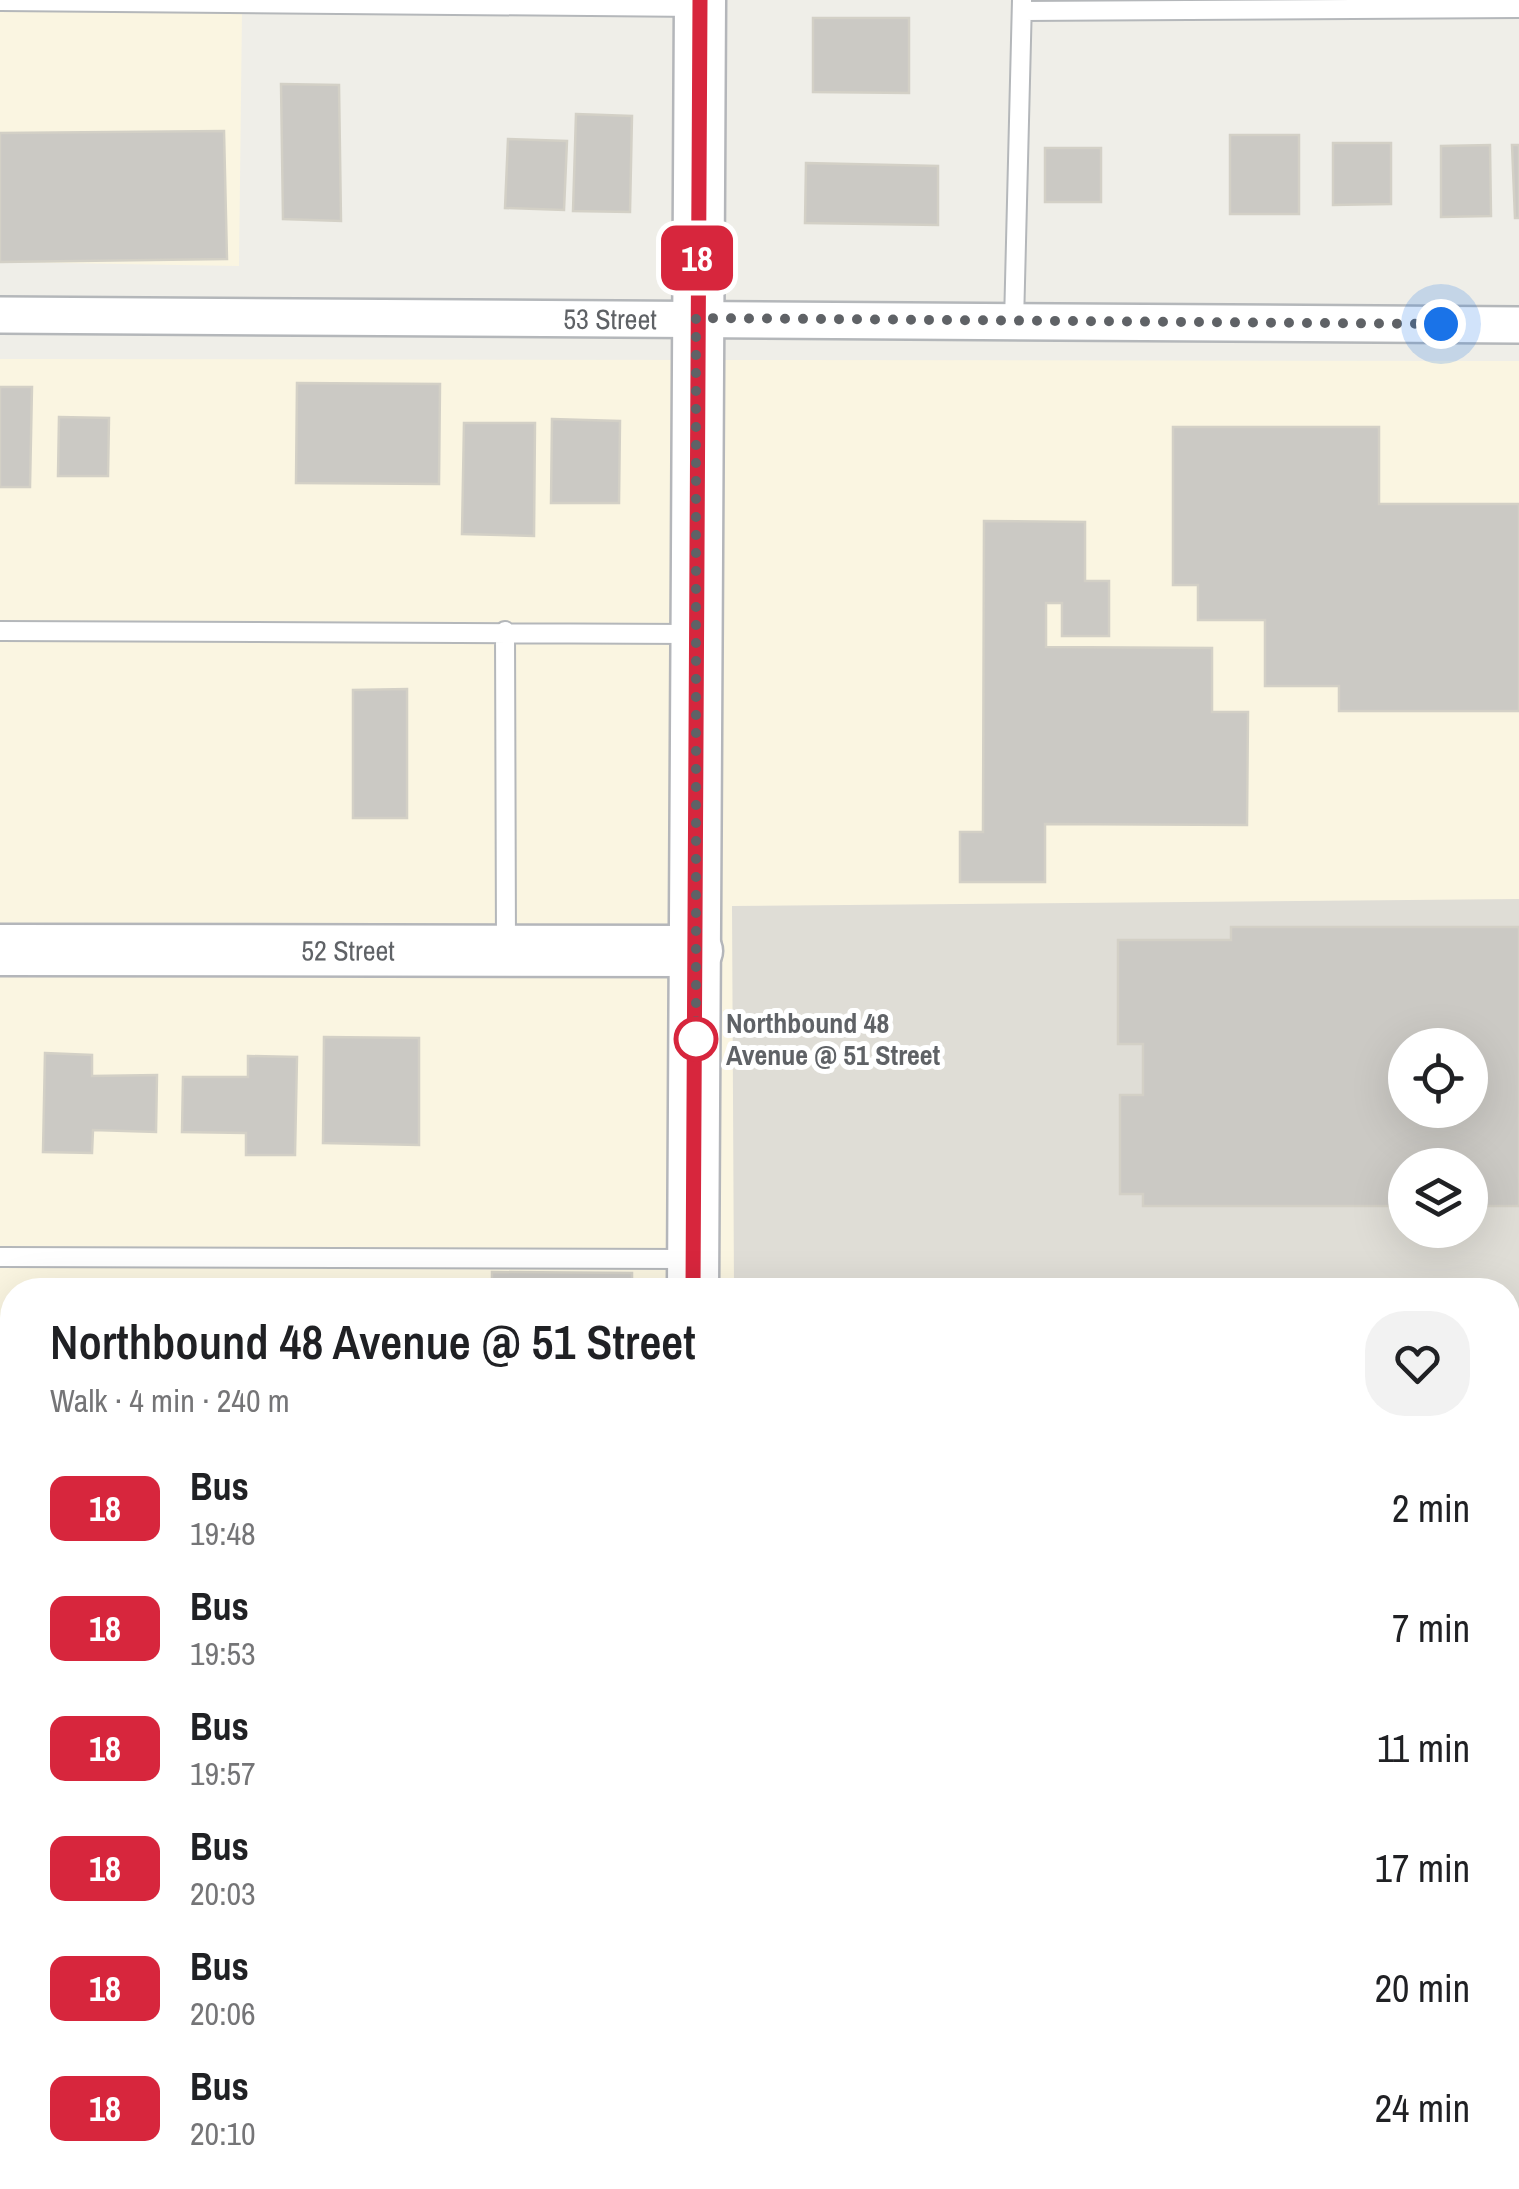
<!DOCTYPE html>
<html lang="en">
<head>
<meta charset="utf-8">
<style>
  body { margin:0; font-family:"Archivo Narrow",sans-serif; background:#f2f2f2; color:#202124; height:100vh; display:flex; flex-direction:column; font-size:38px; white-space:nowrap }
  * { box-sizing:border-box; margin:0 }
  p { font-size:32px; color:#757577 }
  .icon { flex:none; width:55px; height:55px; fill:none; stroke:currentColor; stroke-width:2; stroke-linecap:round; stroke-linejoin:round }
  .map { position:relative; flex:1; overflow:hidden }
  .details { position:absolute; left:0px; top:1278px; width:1520px; height:912px; display:flex; flex-direction:column; background:#fff; border-radius:40px 40px 0 0; box-shadow:0 10px 40px #0002 }
  .details>* { flex:none }
  .badge { padding:0 20px; border-radius:15px; font-size:35px; line-height:65px }
  .controls { position:absolute; left:1388px; top:1028px; display:grid; gap:20px }
  .controls a { display:grid; place-items:center; width:100px; height:100px; border-radius:50%; background:#fff; box-shadow:0 10px 40px #0002; font-size:50px }
  .you { position:absolute; width:50px; height:50px; margin:-25px; border:8px solid #fff; border-radius:50%; background:#1a73e8; box-shadow:0 0 0 15px #1a73e833 }
  .map>.badge { position:absolute; translate:-50% -50%; box-shadow:0 0 0 5px #fff }
  .round { display:grid; place-items:center; flex:none; width:105px; height:105px; border-radius:40px; background:#f2f2f2 }
  .overview { display:flex; align-items:center; justify-content:space-between; height:170px; padding:0 50px }
  h1 { font-size:48px; font-weight:600; line-height:75px }
  ul { padding:0; list-style:none }
  li { display:flex; align-items:center; gap:30px; height:120px; padding:0 50px }
  li div { flex:1 }
  li b { display:block; font-size:38px }
  li em { font-style:normal }
  li .badge { min-width:110px; font-weight:700; text-align:center }
  .map>svg:first-child { display:block }
  .commercial { fill:#faf5e1; fill-rule:evenodd }
  .education { fill:#dfddd6; fill-rule:evenodd }
  .building { fill:#cbc9c4; stroke:#d3d0c6; stroke-width:2.5; fill-rule:evenodd }
  .lines { fill:none; stroke-linecap:round; stroke-linejoin:round }
  .lane-casing { stroke:#b4b7ba; stroke-width:22 }
  .street-casing { stroke:#b4b7ba; stroke-width:40 }
  .secondary-casing { stroke:#b4b6ba; stroke-width:55 }
  .lane { stroke:#fff; stroke-width:18 }
  .street { stroke:#fff; stroke-width:35 }
  .secondary { stroke:#fff; stroke-width:50 }
  .line-casing { stroke:#fff; stroke-width:22 }
  .line { stroke:#d7263d; stroke-width:15 }
  .walk { stroke:#5f6266; stroke-width:10; stroke-dasharray:0 18 }
  .stop-dot { fill:#fff; stroke:#d7263d; stroke-width:5 }
  .labels { text-anchor:middle; dominant-baseline:central; stroke-width:10; stroke-linejoin:round; paint-order:stroke }
  .street-label { font-size:28px; fill:#5f6266; stroke:#fff }
  .stop-label { font-size:28px; font-weight:bold; fill:#5f6266; stroke:#fff; text-anchor:start }
</style>
</head>
<body>
<div class="map">
<svg width="1519" height="2189" viewBox="0 0 1519 2189">
  <rect width="100%" height="100%" fill="#efeee8"/>
  <!-- commercial -->
  <path class="commercial" d="M0 10 242 12 239 266 0 262Z
    M0 359 1519 361V2189H0ZM1405 1045H1470V1110H1405ZM1405 1165H1470V1230H1405ZM12 1290H1508V2178H12Z"/>
  <!-- education -->
  <path class="education" d="M1519 899V1833H1508V1290H734L732 906ZM1405 1045H1470V1110H1405ZM1405 1165H1470V1230H1405Z"/>
  <!-- building -->
  <path class="building" d="M813 18H909V93L813 92Z
    M281 84 339 85 341 221 283 219Z
    M576 114 632 116 630 212 573 211Z
    M224 131 227 259 0 262V133Z
    M1230 135H1299V214H1230Z
    M508 139 567 141 564 210 505 208Z
    M1333 143H1391V204L1333 205Z
    M1490 145 1491 216 1441 217V146Z
    M1512 145H1519V218H1515Z
    M1045 148H1101V202H1045Z
    M806 163 938 166V225L805 223Z
    M297 383 440 384 439 484 296 483Z
    M0 387H32L30 487H0Z
    M59 417 109 418 108 476H58Z
    M552 419 620 421 619 503H551Z
    M464 423H535L534 536 462 534Z
    M1173 427H1379V504H1519V711H1339V686H1265V620H1198V585H1173Z
    M984 521 1085 522V581H1109V636H1062V603H1046V647L1212 648V712H1248L1247 825 1045 824V882H960V832H983Z
    M407 689V818H353V690Z
    M1231 927H1519V1206H1470V1165H1405V1206H1143V1194H1120V1095H1143V1044H1118V940H1231ZM1405 1045H1470V1110H1405Z
    M324 1037 419 1038V1145L323 1143Z
    M45 1053 92 1055V1076L157 1075 156 1132 93 1130 92 1153 43 1152Z
    M248 1056 297 1057 295 1155H246V1133L182 1132 183 1077H248Z
    M492 1272 632 1273V1290H492Z
    M0 1910H12V2130H0Z
    M1508 1973H1519V2137H1508Z"/>
  <g class="lines">
    <defs>
      <path id="lane" d="M0 1 699 7
        M1022 11 1519 8
        M1014 323 1022 0
        M0 631 694 634
        M505 631 506 945
        M0 1257 689 1259
        M0 1878 12 1877
        M1508 1904H1519"/>
      <g id="street">
        <path id="s1" d="M0 315 1519 325"/>
        <path d="M0 1564H12"/>
      </g>
      <g id="secondary">
        <path id="s2" d="M0 950 697 951"/>
        <path d="M693 1290 700 0"/>
        <path d="M688 2178V2189"/>
      </g>
    </defs>
    <!-- lane casing -->
    <use href="#lane" class="lane-casing"/>
    <!-- street casing -->
    <use href="#street" class="street-casing"/>
    <!-- secondary casing -->
    <use href="#secondary" class="secondary-casing"/>
    <!-- lane -->
    <use href="#lane" class="lane"/>
    <!-- street -->
    <use href="#street" class="street"/>
    <!-- secondary -->
    <use href="#secondary" class="secondary"/>
  </g>
  <g class="lines">
    <defs>
      <path id="line" d="M693 1290 700 0"/>
    </defs>
    <!-- line casing -->
    <use href="#line" class="line-casing"/>
    <!-- line -->
    <use href="#line" class="line"/>
    <!-- walk -->
    <path class="walk" d="M696 1039V318L1441 324"/>
  </g>
  <!-- markers -->
  <circle class="stop-dot" cx="696" cy="1039" r="20"/>
  <g class="labels">
    <!-- street labels -->
    <g class="street-label">
      <text stroke="none"><textPath href="#s1" startOffset="610">53 Street</textPath></text>
      <text stroke="none"><textPath href="#s2" startOffset="348">52 Street</textPath></text>
    </g>
    <!-- stop labels -->
    <g class="stop-label">
      <text x="726" y="1023">Northbound 48<tspan x="726" dy="32">Avenue @ 51 Street</tspan></text>
    </g>
  </g>
</svg>
<div class="controls">
<a><svg class="icon" aria-label="locate" viewBox="0 0 24 24"><circle cx="12" cy="12" r="6"/><path d="M12 2v4M12 18v4M2 12h4M18 12h4"/></svg></a>
<a><svg class="icon" aria-label="layers" viewBox="0 0 24 24"><path d="M12 4l9 5-9 5-9-5zM3 14l9 5 9-5"/></svg></a>
</div>
<div class="you" style="left:1441px;top:324px"></div>
<b class="badge" style="left:697px;top:258px;background:#d7263d;color:#fff">18</b>
<section class="details">
<div class="overview"><div><h1>Northbound 48 Avenue @ 51 Street</h1><p>Walk · 4 min · 240 m</p></div><a class="round"><svg class="icon" aria-label="heart" viewBox="0 0 24 24"><path d="M12 20l-8-8c-3-5 5-10 8-4 3-6 11-1 8 4z"/></svg></a></div>
<ul>
<li><span class="badge" style="background:#d7263d;color:#fff">18</span><div><b>Bus</b><p>19:48</p></div><em>2 min</em></li>
<li><span class="badge" style="background:#d7263d;color:#fff">18</span><div><b>Bus</b><p>19:53</p></div><em>7 min</em></li>
<li><span class="badge" style="background:#d7263d;color:#fff">18</span><div><b>Bus</b><p>19:57</p></div><em>11 min</em></li>
<li><span class="badge" style="background:#d7263d;color:#fff">18</span><div><b>Bus</b><p>20:03</p></div><em>17 min</em></li>
<li><span class="badge" style="background:#d7263d;color:#fff">18</span><div><b>Bus</b><p>20:06</p></div><em>20 min</em></li>
<li><span class="badge" style="background:#d7263d;color:#fff">18</span><div><b>Bus</b><p>20:10</p></div><em>24 min</em></li>
</ul>
</section>
</div>
</body>
</html>
